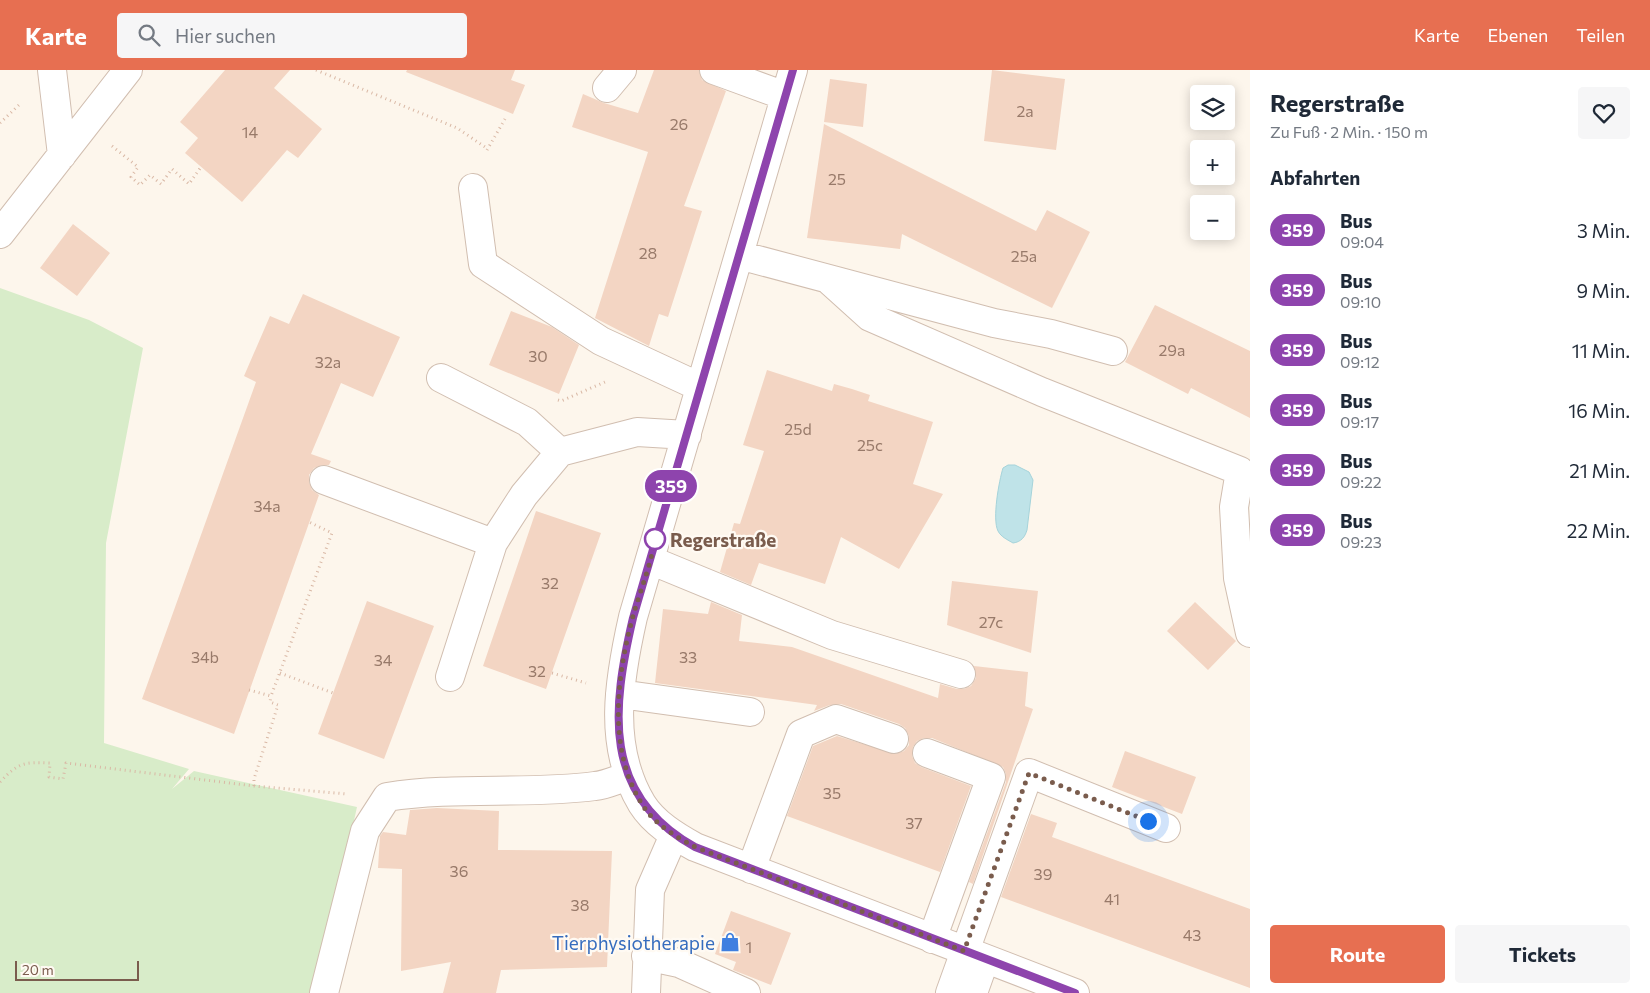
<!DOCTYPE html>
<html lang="de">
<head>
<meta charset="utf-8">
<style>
  body { margin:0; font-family:Commissioner,sans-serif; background:#f6f6f7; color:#1f2937; height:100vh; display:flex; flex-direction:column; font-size:19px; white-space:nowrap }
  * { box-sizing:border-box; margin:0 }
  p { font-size:16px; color:#747a83 }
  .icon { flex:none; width:28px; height:28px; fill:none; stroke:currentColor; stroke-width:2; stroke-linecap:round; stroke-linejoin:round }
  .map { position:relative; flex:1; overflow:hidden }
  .side { display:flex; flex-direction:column; background:#fff; width:400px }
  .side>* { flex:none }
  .badge { padding:0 10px; border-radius:16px; font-size:18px; line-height:32px }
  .tools { position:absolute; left:1190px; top:15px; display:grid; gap:10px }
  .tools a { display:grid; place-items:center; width:45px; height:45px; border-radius:5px; background:#fff; box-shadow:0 2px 12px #0003; font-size:25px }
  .scale { position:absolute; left:15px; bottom:12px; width:124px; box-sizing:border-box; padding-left:5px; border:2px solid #7a5c4d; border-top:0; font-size:14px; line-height:18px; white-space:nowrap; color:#7a5c4d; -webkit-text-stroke:4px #fffaf3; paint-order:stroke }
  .you { position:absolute; width:25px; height:25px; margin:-12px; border:4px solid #fff; border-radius:50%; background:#1a73e8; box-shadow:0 0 0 8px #1a73e833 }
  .map>.badge { position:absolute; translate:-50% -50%; box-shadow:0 0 0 2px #fff }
  h2 { padding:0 20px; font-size:19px; line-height:45px }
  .round { display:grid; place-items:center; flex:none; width:52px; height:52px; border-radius:5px; background:#f6f6f7 }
  .summary { display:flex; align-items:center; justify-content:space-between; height:85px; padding:0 20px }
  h1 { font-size:24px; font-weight:700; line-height:38px }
  .action { display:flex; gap:10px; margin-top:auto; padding:10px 20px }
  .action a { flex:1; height:58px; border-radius:5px; background:#e76f51; color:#fff; font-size:20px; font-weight:700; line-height:58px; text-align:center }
  .action a+a { background:#f6f6f7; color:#1f2937 }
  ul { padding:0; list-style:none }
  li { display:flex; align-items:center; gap:15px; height:60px; padding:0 20px }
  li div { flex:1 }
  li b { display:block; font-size:19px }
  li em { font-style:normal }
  li .badge { min-width:55px; font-weight:700; text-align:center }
  header { display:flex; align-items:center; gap:30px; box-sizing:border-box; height:70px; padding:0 25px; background:#e76f51; color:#fff }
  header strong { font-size:24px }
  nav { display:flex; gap:28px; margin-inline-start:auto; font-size:18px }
  .search { width:350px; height:45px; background:#f6f6f7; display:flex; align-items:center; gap:12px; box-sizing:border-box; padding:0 18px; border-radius:5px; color:#747a83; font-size:19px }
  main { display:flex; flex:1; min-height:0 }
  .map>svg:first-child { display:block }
  .green { fill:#d8ecc9 }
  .water { fill:#bfe3e8; stroke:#a5d3da }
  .building { fill:#f3d5c3 }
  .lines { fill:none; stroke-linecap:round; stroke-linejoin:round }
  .minor-casing { stroke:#d1beb0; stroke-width:30 }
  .path { stroke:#d9b8a5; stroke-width:3; stroke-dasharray:1 4; stroke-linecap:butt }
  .minor { stroke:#fff; stroke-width:28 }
  .line-casing { stroke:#fff; stroke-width:11 }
  .line { stroke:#8e44ad; stroke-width:8 }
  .walk { stroke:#7a5c4d; stroke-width:5; stroke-dasharray:0 9 }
  .stop-dot { fill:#fff; stroke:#8e44ad; stroke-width:2.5 }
  .labels { text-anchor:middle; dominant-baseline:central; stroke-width:4.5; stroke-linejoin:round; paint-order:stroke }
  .number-label { font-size:16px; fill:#987a6a }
  .stop-label { font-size:19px; font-weight:bold; fill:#7a5c4d; stroke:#fffaf3; text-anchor:start }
  .shop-label { font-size:19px; fill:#366cbe; stroke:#fffaf3; text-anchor:end }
</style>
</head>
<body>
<header>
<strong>Karte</strong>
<div class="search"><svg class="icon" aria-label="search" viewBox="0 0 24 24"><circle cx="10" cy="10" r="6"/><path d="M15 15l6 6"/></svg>Hier suchen</div>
<nav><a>Karte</a><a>Ebenen</a><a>Teilen</a></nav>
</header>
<main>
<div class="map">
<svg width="1250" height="923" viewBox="0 0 1250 923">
  <rect width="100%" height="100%" fill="#fdf6ec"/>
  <!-- green -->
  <path class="green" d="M0 218 89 250 143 278 106 473 104 673 189 699 172 719 194 701 357 737 316 923H0Z"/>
  <!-- water -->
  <path class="water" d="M1008 395H1015L1029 402 1033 410 1027 460C1025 467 1021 472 1013 473 1008 470 1001 467 998 461 992 449 999 411 1003 398Z"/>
  <!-- building -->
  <path class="building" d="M225 0H290L274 18 322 59 298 88 287 80 242 132 185 83 198 68 180 52Z
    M407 0H515L511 10 525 15 513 44 406 2Z
    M654 0H699L702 10 726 21 684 136 702 141 668 247 659 244 649 276 595 248 648 82 572 57 583 24 604 33 638 43Z
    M992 0 1065 9 1056 80 984 71Z
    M830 9 867 14 863 57 824 52Z
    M824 54 1036 161 1047 140 1090 162 1052 238 902 164 900 179 807 168Z
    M73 154 110 183 77 226 40 198Z
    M303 224 400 267 373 327 341 313 311 384 331 391 329 395H322L314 398 309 405V412L312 420 319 425 234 664 142 629 256 312 244 306 270 246 289 254Z
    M1155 235 1250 281V348L1191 318 1188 324 1125 292Z
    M511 241 552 257 579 275 559 324 489 295Z
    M767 300 832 321 834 314 852 319 870 325 868 331 933 352 913 414 943 424 899 499 841 467 825 514 759 493 751 515 720 502 734 453 740 454 764 381 743 375Z
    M536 441 601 463 546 619 483 596Z
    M952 511 1038 521 1031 583 947 555Z
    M367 531 434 556 384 689 318 664Z
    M711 532 742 545 739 571 792 577 938 628 940 614 957 619H964L971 616 976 608 974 596 1028 602 1025 636 1033 639 973 814 969 812 1006 712V704L1003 697 932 668H924L917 671 913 677 912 686 915 693 921 697 971 716 940 802 787 746 813 676 837 666 896 684 904 681 909 675V666L905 658 899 654 841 634 830 635 814 641 817 635 655 613 663 539 708 544Z
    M1195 532 1236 571 1208 600 1167 561Z
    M1125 681 1196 707 1182 744 1112 717Z
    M437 738 499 741 498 780 612 781 607 897 501 900 496 923H443L451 892 401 901 402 799 378 798 380 766 383 762 406 765 410 740Z
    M1031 744 1057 753 1052 767 1250 839V918L1001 827Z
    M731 841 791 863 771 915 733 900 736 892 715 884Z"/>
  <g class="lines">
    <defs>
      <path id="minor" d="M52 0 62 85
        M714 0 785 26
        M793 0 633 547C619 609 607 676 642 734 654 753 675 766 695 777L1075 923
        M607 18 622 0
        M473 118 483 194 601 271 700 317
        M0 164 128 0
        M739 185 994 253 1051 264 1113 281
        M829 210 870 247 1042 322 1240 401 1234 437 1238 508 1250 563
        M441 308 527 352 560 382
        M324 410 493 473
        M650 490 832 565 961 604
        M450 607 493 473 524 425 560 382 637 362 687 365
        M620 624 750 642
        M927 683 991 707 932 869
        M751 799 801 664 836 649 894 669
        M646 886 679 893 746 923
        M324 923 365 761 387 727C456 716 526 725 595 716 606 715 618 709 629 706
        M646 923 650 820 674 765
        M950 923 1029 703 1166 758
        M973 923 985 889"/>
    </defs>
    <!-- minor casing -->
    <use href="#minor" class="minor-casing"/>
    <!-- path -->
    <path class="path" d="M316 0 457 58 488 79
      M0 53 20 34
      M112 76 138 97 131 107 140 115 150 105 161 114 172 99 189 114 201 97
      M487 80 505 49
      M558 330 561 331 605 312
      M280 603 333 623
      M552 603 586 613
      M249 620 271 626 332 463 309 452
      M0 712C19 692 24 692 50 693L49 707 63 709 66 693 254 716 347 724
      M254 716V709L278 635 270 632 271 626"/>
    <!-- minor -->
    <use href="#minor" class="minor"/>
  </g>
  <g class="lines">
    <defs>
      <path id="line" d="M793 0 633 548C612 638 601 725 695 777L1075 923"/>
    </defs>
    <!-- line casing -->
    <use href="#line" class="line-casing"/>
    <!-- line -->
    <use href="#line" class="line"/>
    <!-- walk -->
    <path class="walk" d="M655 469C651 495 640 521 633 546 617 605 607 679 642 734 654 754 675 766 695 777L964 881 1029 703 1148 751"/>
  </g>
  <!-- icons -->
  <defs>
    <symbol id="shop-bare" viewBox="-9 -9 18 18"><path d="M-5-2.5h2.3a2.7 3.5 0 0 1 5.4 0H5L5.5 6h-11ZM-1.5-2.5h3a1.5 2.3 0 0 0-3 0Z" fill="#3f7fe0" stroke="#fffaf3" stroke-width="2.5" paint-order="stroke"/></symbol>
  </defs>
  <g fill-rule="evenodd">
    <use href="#shop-bare" x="716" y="858" width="28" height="28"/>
  </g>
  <!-- markers -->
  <circle class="stop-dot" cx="655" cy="469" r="10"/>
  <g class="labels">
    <!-- number labels -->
    <g class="number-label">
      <text x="1025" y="40">2a</text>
      <text x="679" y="53">26</text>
      <text x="250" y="61">14</text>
      <text x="837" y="108">25</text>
      <text x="648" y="182">28</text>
      <text x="1024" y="185">25a</text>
      <text x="1172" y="279">29a</text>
      <text x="538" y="285">30</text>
      <text x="328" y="291">32a</text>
      <text x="798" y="358">25d</text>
      <text x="870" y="374">25c</text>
      <text x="267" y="435">34a</text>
      <text x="550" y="512">32</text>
      <text x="991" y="551">27c</text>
      <text x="205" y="586">34b</text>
      <text x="688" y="586">33</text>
      <text x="383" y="589">34</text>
      <text x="537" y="600">32</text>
      <text x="832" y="722">35</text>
      <text x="914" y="752">37</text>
      <text x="459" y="800">36</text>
      <text x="1043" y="803">39</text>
      <text x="1112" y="828">41</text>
      <text x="580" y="834">38</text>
      <text x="1192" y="864">43</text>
      <text x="749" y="876">1</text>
    </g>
    <!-- stop labels -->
    <g class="stop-label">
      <text x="670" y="469">Regerstraße</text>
    </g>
    <!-- shop labels -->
    <g class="shop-label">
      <text x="715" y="872">Tierphysiotherapie</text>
    </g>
  </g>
</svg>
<div class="tools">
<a><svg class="icon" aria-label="layers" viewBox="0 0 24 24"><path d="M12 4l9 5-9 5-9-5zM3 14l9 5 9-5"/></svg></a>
<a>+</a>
<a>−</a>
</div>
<div class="scale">20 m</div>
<div class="you" style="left:1148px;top:751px"></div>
<b class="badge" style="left:671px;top:416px;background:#8e44ad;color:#fff">359</b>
</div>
<section class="side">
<div class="summary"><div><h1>Regerstraße</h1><p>Zu Fuß · 2 Min. · 150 m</p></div><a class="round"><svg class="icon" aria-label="heart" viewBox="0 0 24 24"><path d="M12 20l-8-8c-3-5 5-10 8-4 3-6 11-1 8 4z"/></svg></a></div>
<h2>Abfahrten</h2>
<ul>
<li><span class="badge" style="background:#8e44ad;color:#fff">359</span><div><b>Bus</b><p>09:04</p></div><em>3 Min.</em></li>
<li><span class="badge" style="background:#8e44ad;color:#fff">359</span><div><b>Bus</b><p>09:10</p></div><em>9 Min.</em></li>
<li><span class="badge" style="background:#8e44ad;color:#fff">359</span><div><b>Bus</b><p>09:12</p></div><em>11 Min.</em></li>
<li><span class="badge" style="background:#8e44ad;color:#fff">359</span><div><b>Bus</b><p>09:17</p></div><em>16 Min.</em></li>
<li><span class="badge" style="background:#8e44ad;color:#fff">359</span><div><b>Bus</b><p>09:22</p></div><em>21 Min.</em></li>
<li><span class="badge" style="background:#8e44ad;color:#fff">359</span><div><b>Bus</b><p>09:23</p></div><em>22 Min.</em></li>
</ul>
<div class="action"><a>Route</a><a>Tickets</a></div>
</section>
</main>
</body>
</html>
